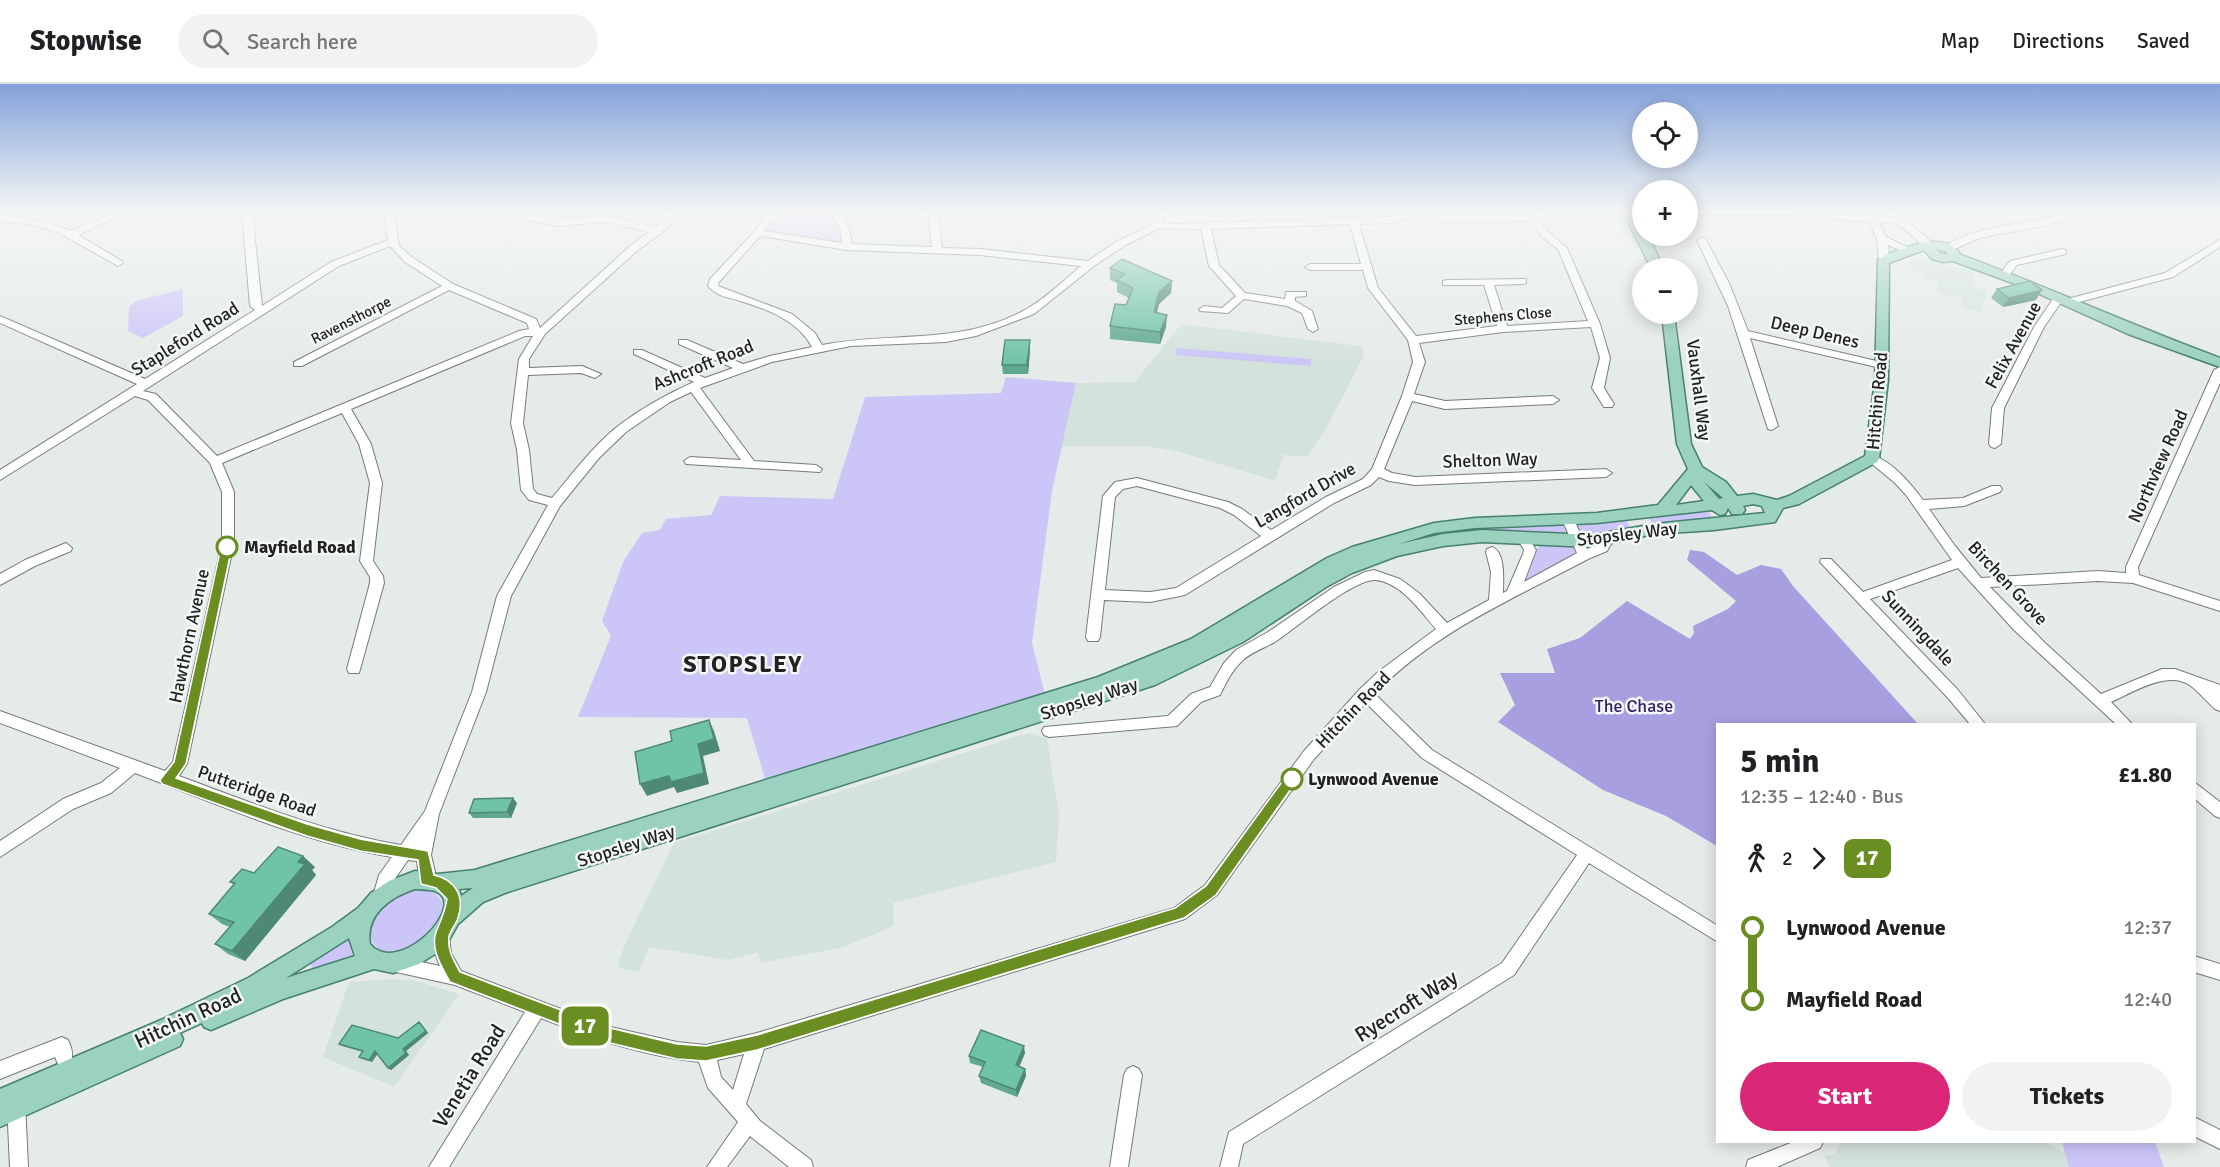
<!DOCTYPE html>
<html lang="en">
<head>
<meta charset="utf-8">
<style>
  body { margin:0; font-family:Signika,sans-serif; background:#f2f2f2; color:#202124; height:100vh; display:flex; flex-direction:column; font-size:22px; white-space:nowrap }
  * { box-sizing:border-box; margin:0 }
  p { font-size:20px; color:#757577 }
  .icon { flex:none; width:33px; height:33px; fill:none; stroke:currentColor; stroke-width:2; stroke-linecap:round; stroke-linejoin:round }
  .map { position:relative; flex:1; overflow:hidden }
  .drawer { position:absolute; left:1716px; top:639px; width:480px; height:420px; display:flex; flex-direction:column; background:#fff; border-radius:0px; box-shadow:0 3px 15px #0003 }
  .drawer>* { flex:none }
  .badge { padding:0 12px; border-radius:9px; font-size:21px; line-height:39px }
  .controls { position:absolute; left:1632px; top:18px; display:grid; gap:12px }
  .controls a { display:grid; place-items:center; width:66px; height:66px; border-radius:50%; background:#fff; box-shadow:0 3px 15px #0003; font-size:30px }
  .map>.badge { position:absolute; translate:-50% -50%; box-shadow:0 0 0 3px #fff }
  .legs { display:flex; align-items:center; gap:9px; height:66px; padding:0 24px; font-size:20px }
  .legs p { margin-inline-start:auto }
  .headline { display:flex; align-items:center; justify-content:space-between; height:102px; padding:0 24px }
  h1 { font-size:33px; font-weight:700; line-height:45px }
  .button { display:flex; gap:12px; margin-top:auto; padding:12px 24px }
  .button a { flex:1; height:69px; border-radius:36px; background:#db2777; color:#fff; font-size:24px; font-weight:700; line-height:69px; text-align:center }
  .button a+a { background:#f2f2f2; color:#202124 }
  ul { padding:0 24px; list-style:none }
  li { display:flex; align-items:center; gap:21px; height:72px; font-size:22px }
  li i { display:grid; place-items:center; width:9px; height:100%; margin:0 8px; background:currentColor }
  li i::after { content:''; width:15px; height:15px; margin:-8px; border:4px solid; border-radius:50%; background:#fff }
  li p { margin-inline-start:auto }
  li:first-child i { background:linear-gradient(#0000 50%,currentColor 0) }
  li:last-child i { background:linear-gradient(currentColor 50%,#0000 0) }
  header { display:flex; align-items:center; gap:36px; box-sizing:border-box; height:84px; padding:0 30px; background:#fff; border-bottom:2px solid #e0e0e0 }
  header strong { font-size:28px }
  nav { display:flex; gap:33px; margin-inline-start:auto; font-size:21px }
  .search { width:420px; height:54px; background:#f2f2f2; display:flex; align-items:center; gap:15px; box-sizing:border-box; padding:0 21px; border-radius:33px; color:#757577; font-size:22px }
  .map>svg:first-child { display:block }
  .built { fill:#d4e2dc }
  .green { fill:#ccc6f8 }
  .forest { fill:#a89fe0 }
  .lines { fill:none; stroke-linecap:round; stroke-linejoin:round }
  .minor-casing { stroke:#767a79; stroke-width:2 }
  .major-casing { stroke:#45816c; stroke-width:3 }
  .minor { fill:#fff; fill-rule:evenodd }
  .major { fill:#9bd1bf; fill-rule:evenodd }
  .wall { fill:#60a98f }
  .shaded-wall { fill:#4e8974 }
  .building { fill:#70c4a6; stroke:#4e8974; stroke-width:1.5 }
  .line-1 { fill:#6b8e23; stroke:#fff; stroke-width:1.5 }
  .stop-1-dot { fill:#fff; stroke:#6b8e23; stroke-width:3 }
  .labels { text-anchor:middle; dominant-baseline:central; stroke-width:5; stroke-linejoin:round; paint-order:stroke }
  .far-street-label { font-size:15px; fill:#212322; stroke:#f3f8f6 }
  .street-label { font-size:18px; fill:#212322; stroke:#f3f8f6 }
  .stop-label { font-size:18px; font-weight:bold; fill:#212322; stroke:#f3f8f6; text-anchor:start }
  .park-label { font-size:18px; fill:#36216d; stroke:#f3f8f6 }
  .near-street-label { font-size:21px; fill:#212322; stroke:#f3f8f6 }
  .district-label { font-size:24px; font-weight:bold; letter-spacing:1.5px; fill:#212322; stroke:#f3f8f6 }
</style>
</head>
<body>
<header>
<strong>Stopwise</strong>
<div class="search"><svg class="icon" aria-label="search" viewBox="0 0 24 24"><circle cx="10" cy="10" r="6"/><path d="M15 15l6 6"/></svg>Search here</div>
<nav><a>Map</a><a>Directions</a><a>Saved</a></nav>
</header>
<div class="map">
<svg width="2220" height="1083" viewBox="0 0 2220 1083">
  <rect width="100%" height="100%" fill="#e5ebe8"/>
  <!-- built -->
  <path class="built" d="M1918 176 1974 187 1972 202 1987 207 1981 229 1961 222 1963 215 1938 208V198L1923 195V191L1916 190 1906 178Z
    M1181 240 1361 262 1364 271 1327 343 1307 373 1283 371 1275 397 1177 367 1146 362H1062L1076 299 1135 298Z
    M1028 649 1047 655 1059 731 1056 778 893 819 894 842 844 863 761 879 758 868 729 876 649 863 639 888 617 883 626 858 674 759Z
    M392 895 413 896 459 910 394 1003 323 973 349 898Z
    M1842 1058H2044L2065 1069 2069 1083H1830L1824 1072 1835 1070Z"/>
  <!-- green -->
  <path class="green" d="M779 127H831L840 141 843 160 765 145Z
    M183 205V232L143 254 128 247 129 223 136 217Z
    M1177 264 1311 275V282L1176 271Z
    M1006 293 1076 299 1052 407 1032 559 1045 610 766 698 747 634 578 633 611 552 602 537 623 478 642 449 660 446 666 435 711 431 720 412 833 415 865 313 1001 309Z
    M1707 425 1713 435 1653 441 1649 434Z
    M1624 434 1631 444 1580 453 1576 442 1577 440Z
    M1562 440 1569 452 1422 456 1086 609 1327 486 1408 456 1470 446Z
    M1540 460 1572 462 1576 465 1572 472 1529 496H1524L1529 480Z
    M417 805C474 808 424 876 387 868 357 861 374 826 392 815 399 810 409 807 417 805Z
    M350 847V861L353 873 314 888 308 876Z
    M2062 1058H2155L2164 1083H2069Z"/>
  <!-- forest -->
  <path class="forest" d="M1690 466 1704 468 1737 491 1761 481 1781 485 1793 502 1918 640H1718L1717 762 1666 732 1603 706 1498 638 1515 621 1500 589H1555L1547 565 1580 554 1627 517 1690 555 1694 549 1693 542 1728 525 1736 517 1687 476Z"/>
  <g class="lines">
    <defs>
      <path id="minor" d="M117 127H129L78 151 122 177 123 179 118 182 59 149 35 141 0 137V131C24 133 48 137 70 147Z
        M242 127H252L262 222 331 178 388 156 384 127H394L398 157 400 163 413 174 453 200 536 235 540 244 630 162 649 148 606 138 556 142 500 129 498 127H514L556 136 606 132 655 143 676 127H686L661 149 638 166 545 250 529 275V284L582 282 601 290 595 294 581 289 528 291 523 339 529 366 533 405 537 410 552 414C573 389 593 362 618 342 642 324 667 310 694 298L634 270V266H642L705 294 733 284 679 260V256H687L743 280 770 272 812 263C797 235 766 225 737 216 726 213 715 211 708 202L710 195 755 147 768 127H778L764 147 842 159 840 144 830 127H840L849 144 852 160 932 163 928 127H938L942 164 980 165 1088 177 1116 158 1153 140 1151 127H1161L1163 139 1175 140 1391 133C1411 128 1425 124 1445 132L1534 131 1537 132 1548 148 1567 164 1600 240 1610 274 1604 304 1614 320 1612 323H1604L1592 304 1600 274 1591 243 1503 248 1419 259 1425 278 1414 310 1445 317 1553 312 1559 316 1553 320 1445 325 1412 317 1384 385 1392 389 1415 393 1606 385 1612 389 1606 393 1415 401 1389 397 1379 393 1371 401 1334 419 1185 511 1150 518 1104 516 1100 553 1098 557H1088L1086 553 1103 412 1115 398 1137 394 1228 418 1242 425 1271 446 1326 413 1363 395 1372 385 1402 312 1413 278 1408 256 1368 204 1363 186H1310L1305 183 1310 180H1361L1350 140 1211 145 1219 181 1245 209 1285 215 1286 208H1306V212L1295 213V217L1312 227 1318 245 1313 248 1308 245 1302 229 1287 222 1244 215 1228 229 1200 227 1199 225 1204 222 1222 224 1236 212 1209 182 1201 145 1159 144 1124 162 1094 182 1034 230 976 252 946 258 851 262 772 278 700 304 754 377 816 381 822 385 820 388 686 380 684 377 690 373 741 376 691 308 670 318 626 348 599 374 560 422 511 512 486 608 439 730 431 771 435 788 432 800 426 802 420 800 417 777 408 776 392 799 387 817 381 819 375 817 373 812 379 791 392 773C303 759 218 720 135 689L111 709 73 725 0 773V757L63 715 101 699 120 684 0 639V627L165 687 173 678 222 459V408L210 379 148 316 135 312 0 396V386L137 300 0 239V232L145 295 255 226 250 222ZM1424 130 1444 138 1531 137 1541 152 1558 165 1588 237 1507 242 1494 201 1522 200 1526 199V195L1447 196 1443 197V201H1484L1497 242 1416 252 1378 204 1359 140 1391 139ZM760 152 847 166 980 171 1081 182C1063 197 1044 216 1023 227 956 262 893 247 822 261L815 249 792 230 718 202 719 198ZM390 162 405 178 442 202 294 278V282H302L449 206 527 239 529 245 519 247 217 372 156 310 143 307 339 182ZM525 252H533L519 275 511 339 517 366 521 406 529 416 548 421 497 512 472 608 425 727 401 761C323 748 252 719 179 692L187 680 234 459V408L222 379 342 329 359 360 370 399 360 477 370 493V499L347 585 349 589H359L384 499 383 492 373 477 382 399 371 360 351 325ZM1137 402 1220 424 1234 431 1261 452 1176 504 1150 508 1105 506 1115 413 1123 405Z
        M1688 127H1810L1866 132 1871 128 1874 129 1877 134C1900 127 1921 147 1935 163L1930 166 1926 165C1914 154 1898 133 1880 140L1886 153 1912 166 1907 169 1888 161 1889 175 1884 178 1879 175 1877 155 1869 138 1792 131H1692L1689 130Z
        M2066 127H2078C2056 145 2011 146 1984 153 1971 157 1961 163 1949 167L1944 164C1969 141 2032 142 2066 127Z
        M1702 153 1705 154 1729 199 1748 247 1885 279V283L1881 284 1750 254 1778 342 1772 346 1768 345 1728 222 1697 156Z
        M2220 156V163L2173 193 2068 221 2063 218 2064 216 2165 189Z
        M2062 165 2066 166V170L2017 181 2008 193 2004 194 1999 191 2010 177Z
        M2059 211 2064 214 2044 243 2004 324 2001 360 1995 364 1991 363 1989 360 1992 324 2034 243 2055 212Z
        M2220 283V299L2138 483 2139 491 2220 517V527L2133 499 2098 497 1990 503 2045 559 2101 610 2162 585H2175L2220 601V627L2215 625C2207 618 2199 608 2191 602 2168 585 2132 609 2111 618L2132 640H2116L2014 546 1958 484 1870 515 1958 606 1985 640H1970L1948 614 1820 478 1821 475H1831L1863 508 1952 476 1906 411 1895 399 1866 375 1868 372 1872 371C1893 378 1910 399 1923 416L1963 414 1992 402H2000L2002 405 2000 408 1964 422 1929 425 1955 462 1981 494 2098 487 2126 489V483L2214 286Z
        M1572 431 1578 435 1576 440 1587 465 1597 461 1604 451H1612L1614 454 1607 467 1588 475C1515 514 1432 549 1375 610L1432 666 1718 842V858L1589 779 1514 891 1243 1060 1238 1083H1220L1229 1048 1502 879 1577 771 1422 674 1366 619 1314 675 1217 811 1185 835 764 965 746 1020 760 1037 811 1076 813 1083H789L750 1052 727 1083H707L738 1038 708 1004 699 978C643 972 593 955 541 934L449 1083H429L525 928 455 901 387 886 385 880 387 874 393 872 440 882C435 871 431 857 436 845L442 842 448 845 451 869 461 887 606 942 677 958 706 961 757 949 1174 824 1205 801 1304 667 1360 605 1378 588 1436 545C1421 528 1402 499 1376 496 1354 494 1295 545 1275 558 1264 564 1252 568 1243 576 1232 586 1226 599 1220 611L1201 618 1177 642 1049 653 1044 651 1042 647 1044 643 1168 632 1191 610 1210 603 1224 579 1236 566 1268 548 1334 503 1365 488 1374 486 1400 495 1419 509 1447 539 1489 516 1491 488 1486 468 1487 465 1492 463C1506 468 1503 497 1503 509L1507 507 1523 470 1524 466 1517 454 1519 451H1527L1536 466 1524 498 1577 469 1564 440 1568 432ZM744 970 733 1006 721 993 717 976Z
        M66 459 72 464 71 467 35 482 0 501V490L25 476Z
        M2194 698 2220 718V734L2215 732 2194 714Z
        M2194 872 2220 880V896L2194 888Z
        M62 953 68 956C72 964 74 972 70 980L64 983 58 980 55 973 0 995V977Z
        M1133 982 1139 985 1142 991 1128 1083H1110L1124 991 1127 985Z
        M16 1010 22 1013 25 1019 28 1083H10L7 1019 10 1013Z
        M2194 1033 2220 1046V1065L2194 1052Z
        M1793 1058H1823L1820 1064 1777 1083H1746L1748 1076Z"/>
      <path id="major" d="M1623 127H1635L1642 141V152H1649L1663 184H1651Z
        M1925 158C1940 157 1953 158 1961 171 2048 203 2133 242 2220 274V283L2128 250 2026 204 1953 177 1943 178 1932 175 1924 166 1889 179 1888 296 1879 375 1877 378 1799 420 1783 424 1775 438 1714 446 1654 450 1592 463 1482 458 1443 462 1397 472 1352 489 1326 503 1243 558 1155 601 505 809 483 818 458 840 449 856 435 870 419 880 393 889 374 885 283 915 211 946 204 943 202 939 180 949 183 955 180 962 0 1043V1005L161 936 248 894 332 843 358 824 371 809 389 797 415 787 438 790 475 786 1098 593 1191 555 1327 474 1352 463 1434 439 1475 434 1597 429 1658 421 1688 385 1677 360 1662 230H1674L1691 360 1702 383 1726 398 1737 412 1753 410 1777 416 1789 412 1865 372 1875 296 1878 175 1895 167ZM1936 165 1945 167 1948 170H1941ZM1704 398 1723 414 1719 415ZM1691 401 1704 417 1676 421ZM1753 420 1762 422 1765 429 1654 440 1592 451 1482 446 1443 450 1399 460 1434 449 1475 444 1597 439 1712 426 1720 431 1725 430 1728 424 1732 430H1742L1745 426 1743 422ZM473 804 461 812 459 805ZM415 805C423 806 436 804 442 812 457 833 396 891 370 860 365 831 390 813 415 805ZM349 854 355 872 286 894Z"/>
    </defs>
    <!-- minor casing -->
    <use href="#minor" class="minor-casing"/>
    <!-- major casing -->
    <use href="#major" class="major-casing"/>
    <!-- minor -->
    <use href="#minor" class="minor"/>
    <!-- major -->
    <use href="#major" class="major"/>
  </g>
  <!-- wall -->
  <path class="wall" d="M1110 184 1172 197 1171 209 1159 220 1157 229 1166 243 1160 260 1110 255V242L1126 221 1129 214 1117 208V199L1110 196Z
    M1997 205 2036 216 2003 223 1991 214Z
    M1030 256V266L1028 290H1003L1002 281Z
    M517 719 511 734H473L469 729Z
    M315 783 312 786 316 791 245 877 228 870 215 860 230 843 222 840 209 830 234 801 230 798Z
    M421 940 428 949 406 967 409 971 391 986 388 984 377 970 372 978 362 975 359 973 363 968 342 962 339 960 398 954Z
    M1025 969 1019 983 1025 985 1026 992 1017 1013 981 999 979 992 983 983 970 979 969 972Z"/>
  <!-- shaded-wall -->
  <path class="shaded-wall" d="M1172 197 1171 209 1159 220 1154 241V228L1159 208Z
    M2042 206 2036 216 2003 223 2009 214Z
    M1167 231 1166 243 1160 260V248Z
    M1030 256V266L1028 290 1027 281Z
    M709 636 714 647 720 667 703 672 709 700 677 709 674 703 647 712 640 700 698 660Z
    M513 714 517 719 511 734 507 728Z
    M303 772 315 783 312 786 316 791 245 877 232 867 298 778Z
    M419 938 428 949 406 967 409 971 391 986 388 984 403 965Z
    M1024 962 1025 969 1017 988 1016 981Z
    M375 967 378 969 372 978 369 976Z
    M1025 985 1026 992 1017 1013 1016 1006Z"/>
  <!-- building -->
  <path class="building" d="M1122 175 1172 197 1159 208 1154 228 1167 231 1160 248 1110 242 1115 220 1126 221 1133 204 1117 196 1125 190 1110 184Z
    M2030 197 2042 206 2009 214 1997 205Z
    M1005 256H1030L1027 281H1002Z
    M709 636 714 655 698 660 704 689 671 698 669 692 640 700 635 668 672 657 670 647Z
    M513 714 507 728 469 729 474 715Z
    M278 763 303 772 298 778 305 780 232 867 215 860 234 838 209 830 235 799 230 798 242 785 254 789Z
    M419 938 426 947 403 965 406 969 388 984 375 967 369 976 359 973 363 967 339 960 352 941 398 954Z
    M981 946 1024 962 1016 981 1025 985 1016 1006 979 992 985 978 969 972Z"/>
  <!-- sky -->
  <linearGradient id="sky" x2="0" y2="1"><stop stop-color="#84a2da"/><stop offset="0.46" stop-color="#f3f6f5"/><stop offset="1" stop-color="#f3f6f5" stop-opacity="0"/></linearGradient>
  <rect width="2220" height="278" fill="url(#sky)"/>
  <!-- line-1 -->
  <path class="line-1" d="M227 459 232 463 186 680 176 694 307 740 360 755 428 767 434 791C456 796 465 813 458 834 456 840 451 846 449 852 447 866 454 877 460 888L606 943 677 960 706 962 757 951 1175 824 1206 802 1287 691H1296L1298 695 1216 811 1184 834 757 966 706 977 677 975 606 958 450 898C442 883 430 865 436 848 441 836 445 828 447 815L436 804 421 800 418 776 360 767 307 752 162 700 160 696 174 678 221 463Z"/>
  <!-- markers -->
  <g class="stop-1-dot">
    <circle cx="227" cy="463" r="10"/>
    <circle cx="1292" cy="695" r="10"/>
  </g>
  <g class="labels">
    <!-- far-street labels -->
    <g class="far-street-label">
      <text transform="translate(1503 232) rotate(-5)">Stephens Close</text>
      <text transform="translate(351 236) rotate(-27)">Ravensthorpe</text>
    </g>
    <!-- street labels -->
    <g class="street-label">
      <text transform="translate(1815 248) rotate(13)">Deep Denes</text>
      <text transform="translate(185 255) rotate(-32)">Stapleford Road</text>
      <text transform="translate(2013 261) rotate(-61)">Felix Avenue</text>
      <text transform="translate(703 281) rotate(-22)">Ashcroft Road</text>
      <text transform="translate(1699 306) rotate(83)">Vauxhall Way</text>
      <text transform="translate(1877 317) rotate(-85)">Hitchin Road</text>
      <text transform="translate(1490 376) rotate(-2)">Shelton Way</text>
      <text transform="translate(2158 382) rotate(-66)">Northview Road</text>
      <text transform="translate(1305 411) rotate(-30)">Langford Drive</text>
      <text transform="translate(1627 450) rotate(-7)">Stopsley Way</text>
      <text transform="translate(2008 499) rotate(47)">Birchen Grove</text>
      <text transform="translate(1918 544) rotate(47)">Sunningdale</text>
      <text transform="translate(189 552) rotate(-78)">Hawthorn Avenue</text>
      <text transform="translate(1089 615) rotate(-18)">Stopsley Way</text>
      <text transform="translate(1353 626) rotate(-46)">Hitchin Road</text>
      <text transform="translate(257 707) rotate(19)">Putteridge Road</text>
      <text transform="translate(626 762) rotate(-18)">Stopsley Way</text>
    </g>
    <!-- stop labels -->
    <g class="stop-label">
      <text x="244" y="463">Mayfield Road</text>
      <text x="1308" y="695">Lynwood Avenue</text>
    </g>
    <!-- park labels -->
    <g class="park-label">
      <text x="1634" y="622">The Chase</text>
    </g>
    <!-- near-street labels -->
    <g class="near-street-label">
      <text transform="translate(1406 922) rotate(-32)">Ryecroft Way</text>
      <text transform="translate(188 934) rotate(-25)">Hitchin Road</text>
      <text transform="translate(469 992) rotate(-58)">Venetia Road</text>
    </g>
    <!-- district labels -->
    <g class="district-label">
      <text x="743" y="580">STOPSLEY</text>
    </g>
  </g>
</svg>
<div class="controls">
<a><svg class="icon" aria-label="locate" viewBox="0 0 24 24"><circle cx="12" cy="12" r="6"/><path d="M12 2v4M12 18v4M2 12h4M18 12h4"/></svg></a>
<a>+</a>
<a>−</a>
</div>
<b class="badge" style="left:585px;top:942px;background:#6b8e23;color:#fff">17</b>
<section class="drawer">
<div class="headline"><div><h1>5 min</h1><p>12:35 – 12:40 · Bus</p></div><b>£1.80</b></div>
<div class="legs"><svg class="icon" aria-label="walk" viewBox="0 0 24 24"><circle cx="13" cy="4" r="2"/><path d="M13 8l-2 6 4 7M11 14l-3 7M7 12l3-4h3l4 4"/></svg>2<svg class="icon" aria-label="forward" viewBox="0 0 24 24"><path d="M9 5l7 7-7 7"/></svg><b class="badge" style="background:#6b8e23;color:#fff">17</b></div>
<ul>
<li><i style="color:#6b8e23"></i><b>Lynwood Avenue</b><p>12:37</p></li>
<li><i style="color:#6b8e23"></i><b>Mayfield Road</b><p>12:40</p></li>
</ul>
<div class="button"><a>Start</a><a>Tickets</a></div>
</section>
</div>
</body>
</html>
